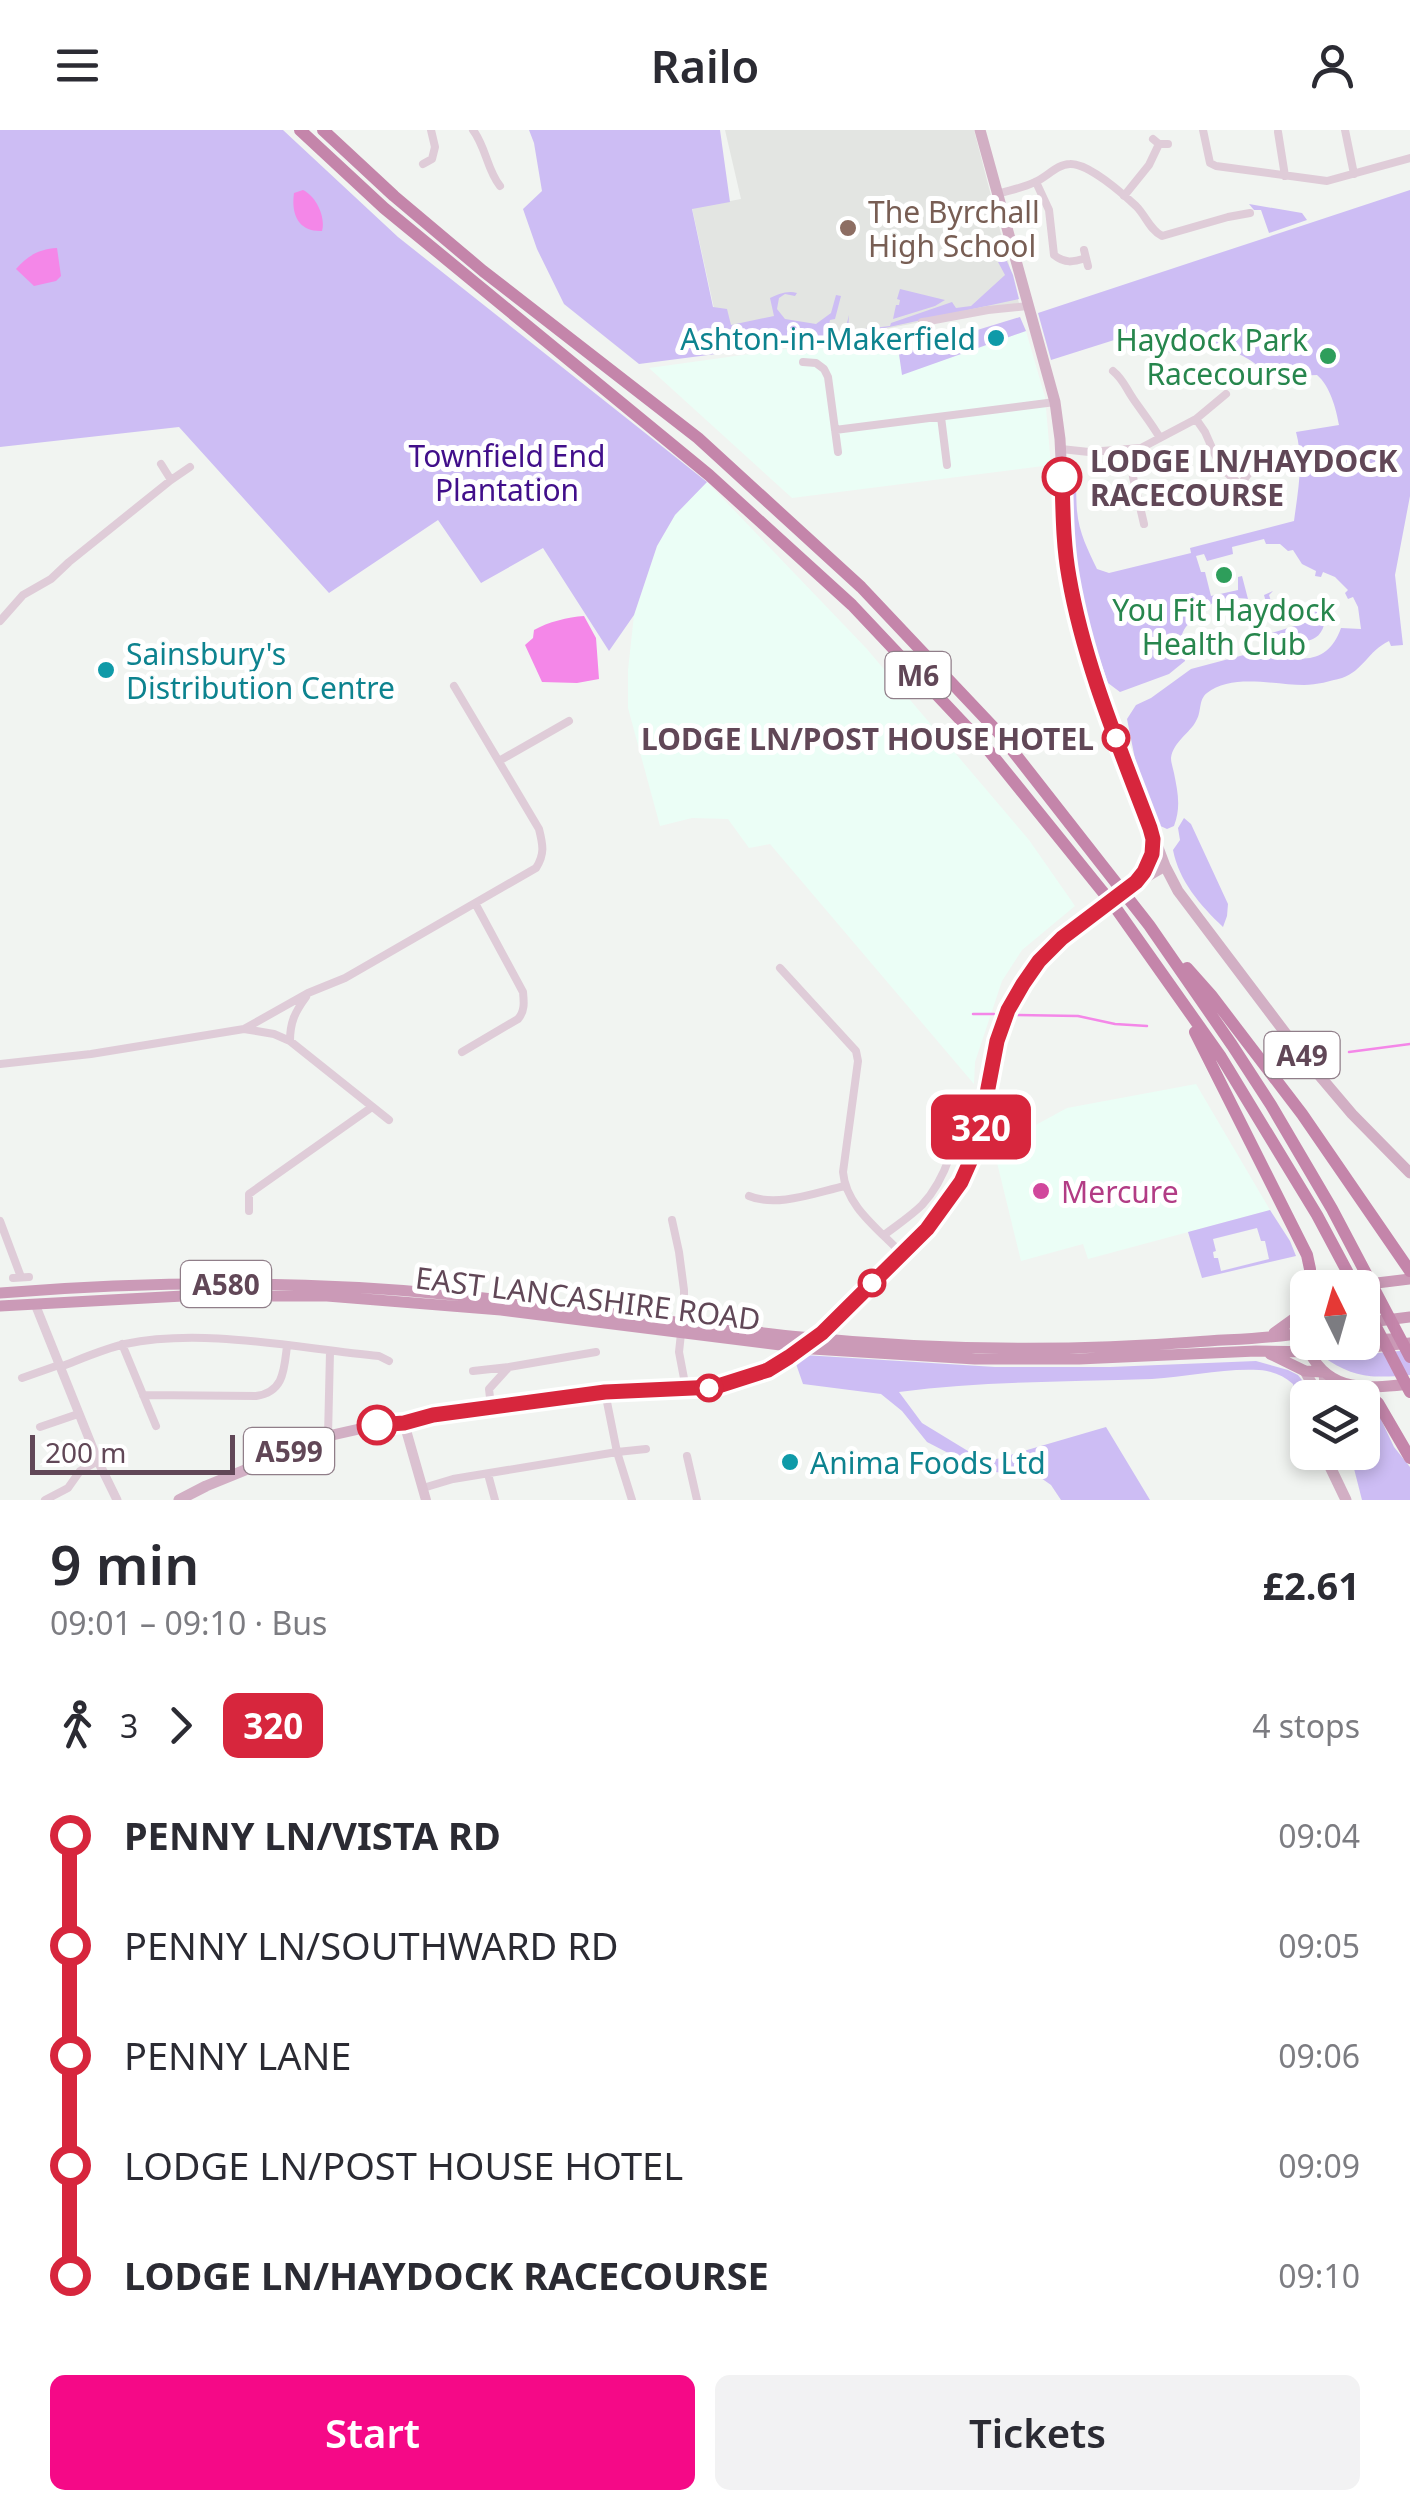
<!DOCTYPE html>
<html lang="en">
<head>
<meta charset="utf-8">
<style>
  body { margin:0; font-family:"Noto Sans",sans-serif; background:#f2f2f3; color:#2b2b33; height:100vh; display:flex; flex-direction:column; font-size:38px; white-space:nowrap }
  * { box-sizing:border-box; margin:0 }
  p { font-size:32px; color:#7c7c81 }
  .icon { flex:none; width:55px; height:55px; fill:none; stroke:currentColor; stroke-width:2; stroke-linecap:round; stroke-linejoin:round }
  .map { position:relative; height:1370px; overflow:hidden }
  .drawer { display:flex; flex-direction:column; background:#fff; flex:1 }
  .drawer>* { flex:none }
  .badge { padding:0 20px; border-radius:15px; font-size:35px; line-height:65px }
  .needle { width:65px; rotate:355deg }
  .fabs { position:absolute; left:1290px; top:1140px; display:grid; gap:20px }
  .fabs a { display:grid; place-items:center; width:90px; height:90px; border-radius:15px; background:#fff; box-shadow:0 5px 15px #0003; font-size:50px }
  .scale { position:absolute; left:30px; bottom:25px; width:205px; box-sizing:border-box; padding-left:10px; border:5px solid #614757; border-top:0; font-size:28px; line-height:35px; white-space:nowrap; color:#614757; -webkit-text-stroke:8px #fff; paint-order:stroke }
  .map>.badge { position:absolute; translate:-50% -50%; box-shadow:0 0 0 5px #fff }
  .legs { display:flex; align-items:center; gap:15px; height:110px; padding:0 50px; font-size:32px }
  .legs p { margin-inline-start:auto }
  .summary { display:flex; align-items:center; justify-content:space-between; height:170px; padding:0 50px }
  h1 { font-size:55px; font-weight:600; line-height:75px }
  .action { display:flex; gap:20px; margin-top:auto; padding:20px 50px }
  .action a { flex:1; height:115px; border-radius:15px; background:#f50987; color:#fff; font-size:40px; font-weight:600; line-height:115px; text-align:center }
  .action a+a { background:#f2f2f3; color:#2b2b33 }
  ul { padding:0 50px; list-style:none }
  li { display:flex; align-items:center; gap:35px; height:110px; font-size:38px }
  li i { display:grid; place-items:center; width:15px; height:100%; margin:0 12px; background:currentColor }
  li i::after { content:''; width:25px; height:25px; margin:-12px; border:8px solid; border-radius:50%; background:#fff }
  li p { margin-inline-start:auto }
  li:first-child i { background:linear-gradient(#0000 50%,currentColor 0) }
  li:last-child i { background:linear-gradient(currentColor 50%,#0000 0) }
  header { display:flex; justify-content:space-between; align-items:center; height:130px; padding:0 50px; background:#fff; font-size:45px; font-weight:600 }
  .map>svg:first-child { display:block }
  .commercial { fill:#ebfef6 }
  .education { fill:#e3e5e2 }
  .green { fill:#cdbdf4; fill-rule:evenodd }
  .water { fill:#f487e8 }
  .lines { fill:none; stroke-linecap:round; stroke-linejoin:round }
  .stream { stroke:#f487e8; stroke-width:2.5 }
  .minor { stroke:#dfccd8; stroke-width:8 }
  .tertiary { stroke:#dfccd8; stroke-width:9 }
  .secondary { stroke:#dbc2d1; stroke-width:10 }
  .primary { stroke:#d2afc4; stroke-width:11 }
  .trunk { stroke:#cb9ab7; stroke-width:11 }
  .motorway { stroke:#c485aa; stroke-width:12 }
  .line-1-casing { stroke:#fff; stroke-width:22 }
  .line-1 { stroke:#d7263d; stroke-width:15 }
  .education-dot { fill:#8d6e63; stroke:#fff; stroke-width:4 }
  .culture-dot { fill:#0f9aa8; stroke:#fff; stroke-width:4 }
  .leisure-dot { fill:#2e9e5b; stroke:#fff; stroke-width:4 }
  .stop-1-dot { fill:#fff; stroke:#d7263d; stroke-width:5 }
  .hotel-dot { fill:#d1479c; stroke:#fff; stroke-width:4 }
  .labels { text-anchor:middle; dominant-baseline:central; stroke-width:10; stroke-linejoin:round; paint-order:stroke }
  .shield { fill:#fff; stroke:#907e89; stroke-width:2.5 }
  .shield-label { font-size:28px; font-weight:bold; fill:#614757 }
  .education-label { font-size:30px; fill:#785e54; stroke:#fff; text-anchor:start }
  .culture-label { font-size:30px; fill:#0d838f; stroke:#fff; text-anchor:start }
  .leisure-label { font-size:30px; fill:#27864d; stroke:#fff; text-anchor:end }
  .park-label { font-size:30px; fill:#410f8a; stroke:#fff }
  .stop-label { font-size:30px; font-weight:bold; fill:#614757; stroke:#fff; text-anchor:start }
  .hotel-label { font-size:30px; fill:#b23c85; stroke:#fff; text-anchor:start }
  .street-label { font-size:30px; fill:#614757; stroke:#fff }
</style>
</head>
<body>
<header><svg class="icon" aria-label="menu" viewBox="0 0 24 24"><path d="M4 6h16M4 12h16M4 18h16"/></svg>Railo<svg class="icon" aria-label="person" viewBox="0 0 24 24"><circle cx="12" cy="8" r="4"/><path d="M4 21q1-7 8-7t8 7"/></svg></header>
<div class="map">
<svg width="1410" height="1370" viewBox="0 0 1410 1370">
  <rect width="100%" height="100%" fill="#f1f4f1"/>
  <!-- commercial -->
  <path class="commercial" d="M1026 201 1045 267 1051 335 792 368 649 238 894 204 903 244Z
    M707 352 866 518 1029 710 1075 776 1022 820 1002 851 975 932 974 954 770 714 749 718 728 689 692 688 660 696 628 578V540L634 485 657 416 675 385Z
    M1196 954 1270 1080 1088 1129 1083 1114 1021 1131 991 1008 1008 1010 1067 978Z"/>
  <!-- education -->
  <path class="education" d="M725 0H974L1019 173 838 208 724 224 692 78 741 69Z"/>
  <!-- green -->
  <path class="green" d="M0 0H283L398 107 707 352 675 385 657 416 634 485 609 521 543 418 481 453 438 390 329 463 179 297 0 317Z
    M529 0H720L730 72 692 79 713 177 727 179 731 195 774 186 770 168C777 165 787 160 797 163L795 166 785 164 779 168 777 179 785 189 816 194 831 183 836 165 841 166 835 189 830 190 828 200 845 201 849 185 848 201 890 196 891 193 952 172 956 178 971 176 1005 145 998 132 1005 127 1013 145 1019 169 838 208 639 234 564 174 537 119 523 79 542 61 534 13Z
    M1410 60V366L1395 445 1403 515 1391 516 1389 511C1368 521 1363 541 1342 548 1330 551 1317 555 1304 555 1276 555 1231 543 1207 563 1198 570 1202 582 1196 591 1190 603 1173 612 1171 628 1171 633 1173 638 1174 643 1178 663 1181 677 1174 696L1167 699 1156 694 1138 644 1127 589 1136 575 1151 568 1191 539 1278 516 1276 521C1305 535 1330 530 1341 498L1361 499 1358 477 1353 467 1348 469 1345 463 1348 460 1335 447 1323 442 1321 447 1315 446 1316 441 1302 434 1293 420 1288 421 1280 414H1266L1264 409 1232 417 1233 424 1207 431 1204 424 1196 426 1201 442H1205L1211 466 1238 460V447L1242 446 1248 469C1241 468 1227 466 1216 471 1207 475 1207 482 1195 484 1192 492 1186 495 1183 502 1179 510 1184 522 1185 531L1169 544 1120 562 1108 553 1075 458 1064 361 1070 346 1074 347C1077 359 1076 369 1077 381 1079 403 1088 420 1097 439L1109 443 1191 423 1190 418 1294 391C1298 360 1304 332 1296 302L1339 295C1336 278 1330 256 1317 245L1270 247C1238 213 1208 214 1165 223L1147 203 1130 205 1051 230 1038 183Z
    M1249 74 1302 83 1307 90 1269 103 1261 80H1254Z
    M900 159 945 170 935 176 893 189 896 175H899L900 170 897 169Z
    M1020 187 1026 201 902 245 899 224Z
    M1273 461 1269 465 1274 480 1290 473 1291 478 1300 477V471H1303L1304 476 1317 479 1319 475 1322 477 1318 481 1324 495C1319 514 1299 514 1285 506L1283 509 1258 507 1308 492 1305 481 1300 479 1270 487 1264 465Z
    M1184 688 1191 694 1228 774 1227 786 1223 797C1200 775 1179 751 1173 720L1180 710 1178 698Z
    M1270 1080 1290 1111 1296 1126 1202 1148 1188 1102ZM1257 1098 1261 1111H1265L1269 1129 1221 1141 1218 1128H1214L1213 1122 1216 1121 1213 1109Z
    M1410 1220V1245C1375 1248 1355 1249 1325 1228Z
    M804 1225 995 1237H1110L1256 1231 1288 1240 1298 1245 1305 1254 1303 1284 1307 1316 1293 1254C1283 1245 1272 1241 1259 1240 1223 1238 1187 1247 1152 1249 1067 1252 982 1251 899 1262L922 1293 986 1332 1106 1297 1150 1370H1061L1051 1355 1041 1348 981 1340 927 1312 902 1281 881 1264 803 1254 795 1231Z
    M1363 1275 1375 1277 1394 1317 1410 1337V1370H1362L1350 1323 1362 1322Z"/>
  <!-- water -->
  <path class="water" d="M303 60C316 66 326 87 322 101 298 102 291 84 294 63Z
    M57 118 61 146 56 151 34 156 16 139C27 126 39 119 57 118Z
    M584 486 596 508 599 549 577 553 542 552 525 515 533 508 534 500C548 492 568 487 584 486Z"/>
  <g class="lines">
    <!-- stream -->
    <path class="stream" d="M973 884H994
      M1017 885 1078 886 1115 894 1147 896
      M1349 922 1410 914"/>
    <!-- minor -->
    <path class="minor" d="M473 0C486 17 487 40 500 56
      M1203 0 1210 33 1216 36 1327 51 1410 28
      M1345 0 1354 44
      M1278 2 1285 46
      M1153 9 1159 14H1168
      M423 34 432 29 435 17 431 0
      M1036 52 1049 80 1054 125C1065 134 1073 132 1086 128
      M997 64C1010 60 1023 58 1035 52 1047 47 1057 34 1070 34 1088 33 1123 64 1136 76 1146 86 1150 100 1162 106L1228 87 1250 83
      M1124 66 1149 35 1159 14
      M1084 120 1088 136
      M929 191 988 180 1028 176
      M922 192 929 191 931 202
      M803 232 816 233 824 239 828 247 838 322
      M1113 241C1124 250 1126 259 1134 270 1143 283 1152 294 1160 308
      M941 287 947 335
      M1196 289 1205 302 1220 336 1246 361
      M835 300 1055 272
      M1061 319 1089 322 1141 318 1196 289 1226 264
      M1130 320 1133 347 1144 394
      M161 334 171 350 190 337
      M1241 354 1251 340
      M0 491 23 465 51 449 69 432 171 350
      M499 631 569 591
      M780 838 856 921 858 931 843 1042C846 1077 880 1100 902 1124
      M244 899 308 863 345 848 536 738C545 724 543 715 539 699L454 556
      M290 911C290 892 295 882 306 867
      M462 922 518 889C525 881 524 872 523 862L475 773
      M0 934 91 924 244 899 274 904 290 911 389 990
      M749 1066C777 1078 817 1062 845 1056
      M249 1081V1064L372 977
      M672 1090 679 1122 684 1160V1176L679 1222 686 1259
      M0 1091 21 1147
      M884 1105C897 1095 911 1086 922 1075 950 1045 957 1003 965 964
      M13 1148 29 1147
      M122 1214 156 1296
      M60 1237C81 1229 103 1219 125 1214 204 1197 300 1219 379 1226L389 1231
      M509 1237 596 1222
      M473 1241 509 1237 489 1259 491 1276
      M22 1248 59 1235
      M605 1262 617 1322 632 1370
      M143 1265 256 1266C284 1262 284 1240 287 1216
      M40 1297 78 1284
      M328 1306 330 1222
      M687 1326 697 1370
      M488 1344 495 1370
      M423 1358 453 1349 617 1322 646 1319
      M45 1370 68 1358 80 1341 98 1331"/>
    <!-- tertiary -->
    <path class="tertiary" d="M35 1174 98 1331 117 1370"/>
    <!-- secondary -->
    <path class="secondary" d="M404 1293 426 1370"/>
    <!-- primary -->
    <path class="primary" d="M980 0 1055 272 1060 309 1065 412 1077 492 1104 576 1165 736 1178 761 1302 925 1352 984 1410 1043
      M1138 749 1150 730 1153 712
      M1305 1241 1312 1254V1268
      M1321 1268 1325 1255 1324 1243
      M1331 1268 1358 1257
      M1323 1322 1346 1370
      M179 1370 206 1356 328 1306 386 1293H404L420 1287C482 1278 545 1267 608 1262 657 1257 705 1264 751 1246 798 1229 830 1193 865 1160 907 1119 959 1076 976 1017 992 961 991 901 1025 851 1058 801 1114 765 1165 736"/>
    <!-- trunk -->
    <path class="trunk" d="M1336 1158 1410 1149
      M0 1163C151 1151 304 1150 454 1165 570 1176 685 1195 801 1207 931 1220 1063 1222 1194 1212 1232 1209 1271 1209 1308 1202
      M0 1176 183 1166H327L501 1180 812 1219 975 1229H1079L1256 1221 1326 1222 1410 1213
      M1308 1176C1302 1191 1303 1208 1310 1223 1331 1264 1371 1258 1410 1254
      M1362 1193 1410 1187
      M1274 1203 1306 1180
      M1362 1210 1391 1209
      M1270 1224 1305 1241 1322 1242"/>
    <!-- motorway -->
    <path class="motorway" d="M300 0 384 78 709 345 852 475 985 616 1115 777 1221 927 1317 1085 1356 1158
      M323 0 394 66 483 141 698 308 861 457 998 602 1149 795 1232 915 1271 975 1332 1079 1410 1227
      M1187 838 1211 865 1302 984 1410 1141
      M1195 902 1307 1125 1310 1139 1309 1158
      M1362 1170 1410 1262
      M1306 1177 1308 1168
      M1359 1257 1378 1273 1410 1328"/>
  </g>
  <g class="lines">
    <defs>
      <path id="line-1" d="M377 1295 404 1293 433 1285 605 1262 715 1257 768 1240 789 1227 822 1203 927 1099 961 1052 977 1016 997 911 1008 880 1023 854 1039 831 1062 808 1136 752 1144 742 1152 724 1153 709 1150 698C1119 616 1084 534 1069 447 1063 414 1063 380 1062 347"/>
    </defs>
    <!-- line-1 casing -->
    <use href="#line-1" class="line-1-casing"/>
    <!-- line-1 -->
    <use href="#line-1" class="line-1"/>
  </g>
  <!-- markers -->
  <circle class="education-dot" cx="848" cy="98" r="10"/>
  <g class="culture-dot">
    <circle cx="996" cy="208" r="10"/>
    <circle cx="106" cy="540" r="10"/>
    <circle cx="790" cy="1332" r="10"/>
  </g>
  <g class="leisure-dot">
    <circle cx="1328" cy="226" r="10"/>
    <circle cx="1224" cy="445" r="10"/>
  </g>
  <g class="stop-1-dot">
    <circle cx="1062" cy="347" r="18"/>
    <circle cx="1116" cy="608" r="12"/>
    <circle cx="872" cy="1153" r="12"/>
    <circle cx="709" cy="1258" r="12"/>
    <circle cx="377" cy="1295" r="18"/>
  </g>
  <circle class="hotel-dot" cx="1041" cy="1061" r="10"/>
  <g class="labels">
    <!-- shield labels -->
    <g class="shield">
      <rect x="885.5" y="522" width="65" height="46" rx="8"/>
      <rect x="1264.5" y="902" width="75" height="46" rx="8"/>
      <rect x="181" y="1131" width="90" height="46" rx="8"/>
      <rect x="244" y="1298" width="90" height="46" rx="8"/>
    </g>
    <g class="shield-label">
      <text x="918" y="545">M6</text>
      <text x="1302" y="925">A49</text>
      <text x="226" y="1154">A580</text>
      <text x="289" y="1321">A599</text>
    </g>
    <!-- education labels -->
    <g class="education-label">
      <text x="868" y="81">The Byrchall<tspan x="868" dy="34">High School</tspan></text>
    </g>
    <!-- culture labels -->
    <g class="culture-label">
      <text x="976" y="208" text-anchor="end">Ashton-in-Makerfield</text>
      <text x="126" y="523">Sainsbury's<tspan x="126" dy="34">Distribution Centre</tspan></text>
      <text x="810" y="1332">Anima Foods Ltd</text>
    </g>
    <!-- leisure labels -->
    <g class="leisure-label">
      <text x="1308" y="209">Haydock Park<tspan x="1308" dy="34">Racecourse</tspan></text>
      <text x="1224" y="479" text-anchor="middle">You Fit Haydock<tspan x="1224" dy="34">Health Club</tspan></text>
    </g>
    <!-- park labels -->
    <g class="park-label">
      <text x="507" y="325">Townfield End<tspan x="507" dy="34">Plantation</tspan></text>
    </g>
    <!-- stop labels -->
    <g class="stop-label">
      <text x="1090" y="330">LODGE LN/HAYDOCK<tspan x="1090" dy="34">RACECOURSE</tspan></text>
      <text x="1094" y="608" text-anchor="end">LODGE LN/POST HOUSE HOTEL</text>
    </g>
    <!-- hotel labels -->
    <g class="hotel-label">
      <text x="1061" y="1061">Mercure</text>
    </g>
    <!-- street labels -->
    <g class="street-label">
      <text transform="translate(588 1168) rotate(7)">EAST LANCASHIRE ROAD</text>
    </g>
  </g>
</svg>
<div class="fabs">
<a><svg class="needle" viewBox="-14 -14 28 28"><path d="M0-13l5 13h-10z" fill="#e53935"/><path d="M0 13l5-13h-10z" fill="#7c7c81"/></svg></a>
<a><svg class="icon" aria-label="layers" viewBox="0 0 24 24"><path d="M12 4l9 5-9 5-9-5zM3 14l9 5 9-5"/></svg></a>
</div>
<div class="scale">200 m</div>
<b class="badge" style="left:981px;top:997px;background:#d7263d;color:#fff">320</b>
</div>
<section class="drawer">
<div class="summary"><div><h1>9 min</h1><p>09:01 – 09:10 · Bus</p></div><b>£2.61</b></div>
<div class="legs"><svg class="icon" aria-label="walk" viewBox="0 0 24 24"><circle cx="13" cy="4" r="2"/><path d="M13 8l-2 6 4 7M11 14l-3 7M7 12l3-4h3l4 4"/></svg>3<svg class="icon" aria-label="forward" viewBox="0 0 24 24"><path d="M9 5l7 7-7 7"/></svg><b class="badge" style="background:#d7263d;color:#fff">320</b><p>4 stops</p></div>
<ul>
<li><i style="color:#d7263d"></i><b>PENNY LN/VISTA RD</b><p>09:04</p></li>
<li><i style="color:#d7263d"></i><span>PENNY LN/SOUTHWARD RD</span><p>09:05</p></li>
<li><i style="color:#d7263d"></i><span>PENNY LANE</span><p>09:06</p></li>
<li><i style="color:#d7263d"></i><span>LODGE LN/POST HOUSE HOTEL</span><p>09:09</p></li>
<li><i style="color:#d7263d"></i><b>LODGE LN/HAYDOCK RACECOURSE</b><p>09:10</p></li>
</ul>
<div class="action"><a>Start</a><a>Tickets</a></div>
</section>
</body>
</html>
